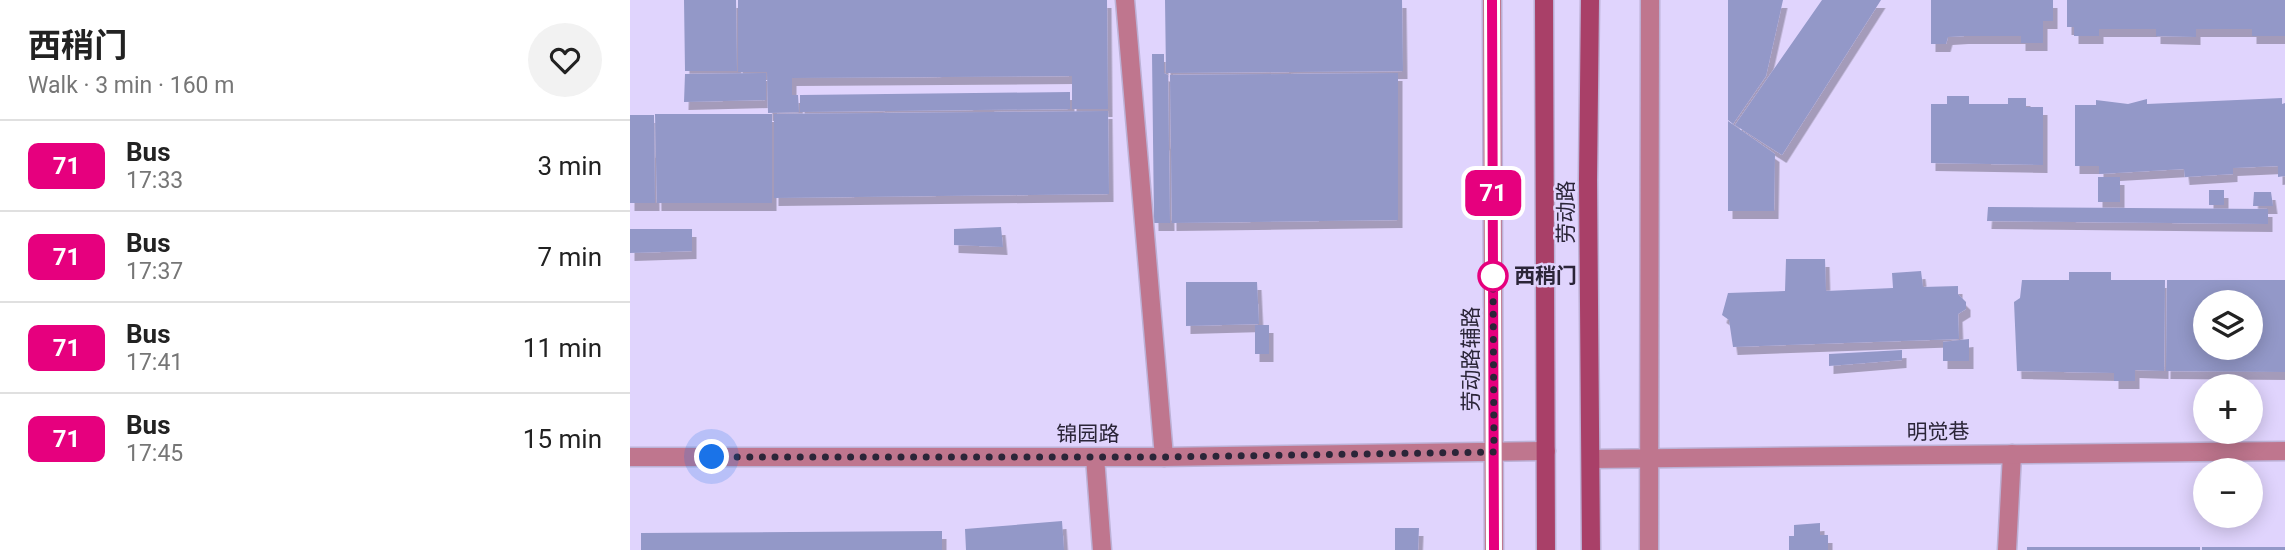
<!DOCTYPE html>
<html lang="en">
<head>
<meta charset="utf-8">
<style>
  body { margin:0; font-family:Roboto,"Noto Sans SC",sans-serif; background:#f2f2f2; color:#222; height:100vh; display:flex; flex-direction:column; font-size:26px; white-space:nowrap }
  * { box-sizing:border-box; margin:0 }
  p { font-size:23px; color:#767676 }
  .icon { flex:none; width:38px; height:38px; fill:none; stroke:currentColor; stroke-width:2; stroke-linecap:round; stroke-linejoin:round }
  .map { position:relative; flex:1; overflow:hidden }
  .panel { display:flex; flex-direction:column; background:#fff; width:630px }
  .panel>* { flex:none }
  .badge { padding:0 14px; border-radius:10px; font-size:24px; line-height:46px }
  .controls { position:absolute; left:1563px; top:290px; display:grid; gap:14px }
  .controls a { display:grid; place-items:center; width:70px; height:70px; border-radius:50%; background:#fff; box-shadow:0 4px 18px #0003; font-size:35px }
  .you { position:absolute; width:35px; height:35px; margin:-18px; border:5px solid #fff; border-radius:50%; background:#1a73e8; box-shadow:0 0 0 10px #1a73e833 }
  .map>.badge { position:absolute; translate:-50% -50%; box-shadow:0 0 0 4px #fff }
  .round { display:grid; place-items:center; flex:none; width:74px; height:74px; border-radius:37px; background:#f2f2f2 }
  .headline { display:flex; align-items:center; justify-content:space-between; height:119px; padding:0 28px }
  h1 { font-size:33px; font-weight:700; line-height:52px }
  ul { padding:0; list-style:none }
  li { display:flex; align-items:center; gap:21px; height:91px; padding:0 28px; border-top:2px solid #e0e0e0 }
  li div { flex:1 }
  li b { display:block; font-size:26px }
  li em { font-style:normal }
  li .badge { min-width:77px; font-weight:700; text-align:center }
  main { display:flex; flex:1; min-height:0 }
  .map>svg:first-child { display:block }
  .building { fill:#9398c8; fill-rule:evenodd; filter:url(#shadow) }
  .lines { fill:none; stroke-linecap:round; stroke-linejoin:round }
  .minor-casing { stroke:#bcb1d6; stroke-width:21 }
  .tertiary-casing { stroke:#bcb1d6; stroke-width:21 }
  .secondary-casing { stroke:#bcb1d6; stroke-width:21 }
  .minor { stroke:#bf768e; stroke-width:18 }
  .tertiary { stroke:#bf768e; stroke-width:18 }
  .secondary { stroke:#a94068; stroke-width:18 }
  .line-casing { stroke:#fff; stroke-width:16 }
  .line { stroke:#e6007e; stroke-width:10 }
  .walk { stroke:#2b2538; stroke-width:7; stroke-dasharray:0 12.6 }
  .stop-dot { fill:#fff; stroke:#e6007e; stroke-width:3.5 }
  .labels { text-anchor:middle; dominant-baseline:central; stroke-width:5; stroke-linejoin:round; paint-order:stroke }
  .street-label { font-size:21px; fill:#2b2538; stroke:#e0d4fd }
  .stop-label { font-size:21px; font-weight:bold; fill:#2b2538; stroke:#e0d4fd; text-anchor:start }
</style>
</head>
<body>
<main>
<section class="panel">
<div class="headline"><div><h1>西稍门</h1><p>Walk · 3 min · 160 m</p></div><a class="round"><svg class="icon" aria-label="heart" viewBox="0 0 24 24"><path d="M12 20l-8-8c-3-5 5-10 8-4 3-6 11-1 8 4z"/></svg></a></div>
<ul>
<li><span class="badge" style="background:#e6007e;color:#fff">71</span><div><b>Bus</b><p>17:33</p></div><em>3 min</em></li>
<li><span class="badge" style="background:#e6007e;color:#fff">71</span><div><b>Bus</b><p>17:37</p></div><em>7 min</em></li>
<li><span class="badge" style="background:#e6007e;color:#fff">71</span><div><b>Bus</b><p>17:41</p></div><em>11 min</em></li>
<li><span class="badge" style="background:#e6007e;color:#fff">71</span><div><b>Bus</b><p>17:45</p></div><em>15 min</em></li>
</ul>
</section>
<div class="map">
<svg width="1655" height="550" viewBox="0 0 1655 550">
  <defs>
    <filter id="shadow"><feDropShadow dx="4.5" dy="8" stdDeviation="0" flood-color="#0004"/></filter>
  </defs>
  <rect width="100%" height="100%" fill="#e0d4fd"/>
  <!-- building -->
  <path class="building" d="M54 0H106L107 71H55Z
    M108 0H477L478 109H442V76L162 78V95H168L169 112 138 113 137 72H108Z
    M535 0H772L773 71 536 73Z
    M1098 0H1153L1136 76 1103 124 1098 120Z
    M1192 0H1251L1152 155 1105 125Z
    M1301 0H1423V21H1413V43H1391V36H1334L1318 37 1316 44H1301Z
    M1437 0H1655V36H1622V29H1566V37L1526 36V29H1469V36H1444V27H1437Z
    M522 54H534V73L538 75 540 223H524Z
    M136 73V100L54 102 55 74Z
    M768 73V220L542 223 540 75Z
    M440 92V109L170 112V95Z
    M1317 96H1339V104H1378V98H1396V107H1413V165L1301 163V104H1317Z
    M1652 98V104L1655 103V176L1648 177V166L1603 168V174L1555 177 1554 169 1469 174V166H1445V105H1466V100L1498 104 1517 99V104Z
    M478 111 479 194 144 198V114Z
    M25 114H142V203H27Z
    M0 115H24L25 203H0Z
    M1098 121 1145 154 1144 211H1098Z
    M1468 177H1490V202H1468Z
    M1579 190H1594V205H1579Z
    M1624 192H1641L1643 206H1623Z
    M1358 207 1638 209V224L1357 221Z
    M371 227 373 247 324 245V229Z
    M0 229H62V251L0 253Z
    M1156 259H1195L1196 291 1263 288 1262 273 1291 271 1293 287 1328 286V294L1336 302V309L1328 314 1329 339 1103 347 1099 320 1092 315 1098 293 1155 291Z
    M1439 272H1481V280H1535L1534 371 1505 370V381H1484V373L1387 371 1384 302 1390 298 1392 280H1439Z
    M1537 280H1655V372L1536 371ZM1575 303H1620V348H1575Z
    M556 282H627L629 324 556 326Z
    M625 325H639V354H625Z
    M1339 339V361H1313V342Z
    M1272 350V360L1199 366V354Z
    M432 521 434 550H336L335 529Z
    M1190 523V535H1198V550H1159V536H1164V525Z
    M765 528H789L788 550H765Z
    M312 531V550H11V533Z
    M1397 547H1570V550H1397Z
    M1572 547H1655V550H1572Z"/>
  <g class="lines">
    <defs>
      <path id="minor" d="M495 0 534 457
        M1377 550 1382 454"/>
      <path id="tertiary" d="M862 0 864 550
        M0 457H534L916 451
        M465 457 472 550
        M961 459 1655 451
        M1019 550 1020 0"/>
      <path id="secondary" d="M914 0 916 550
        M960 0 958 180 961 550"/>
    </defs>
    <!-- minor casing -->
    <use href="#minor" class="minor-casing"/>
    <!-- tertiary casing -->
    <use href="#tertiary" class="tertiary-casing"/>
    <!-- secondary casing -->
    <use href="#secondary" class="secondary-casing"/>
    <!-- minor -->
    <use href="#minor" class="minor"/>
    <!-- tertiary -->
    <use href="#tertiary" class="tertiary"/>
    <!-- secondary -->
    <use href="#secondary" class="secondary"/>
  </g>
  <g class="lines">
    <defs>
      <path id="line" d="M862 0 864 550"/>
    </defs>
    <!-- line casing -->
    <use href="#line" class="line-casing"/>
    <!-- line -->
    <use href="#line" class="line"/>
    <!-- walk -->
    <path class="walk" d="M82 457H534L864 452 863 276"/>
  </g>
  <!-- markers -->
  <circle class="stop-dot" cx="863" cy="276" r="14"/>
  <g class="labels">
    <!-- street labels -->
    <g class="street-label">
      <text transform="translate(936 212) rotate(-90)">劳动路</text>
      <text transform="translate(841 359) rotate(-90)">劳动路辅路</text>
      <text transform="translate(1308 432) rotate(-1)">明觉巷</text>
      <text x="458" y="434">锦园路</text>
    </g>
    <!-- stop labels -->
    <g class="stop-label">
      <text x="884" y="276">西稍门</text>
    </g>
  </g>
</svg>
<div class="controls">
<a><svg class="icon" aria-label="layers" viewBox="0 0 24 24"><path d="M12 4l9 5-9 5-9-5zM3 14l9 5 9-5"/></svg></a>
<a>+</a>
<a>−</a>
</div>
<div class="you" style="left:82px;top:457px"></div>
<b class="badge" style="left:863px;top:193px;background:#e6007e;color:#fff">71</b>
</div>
</main>
</body>
</html>
